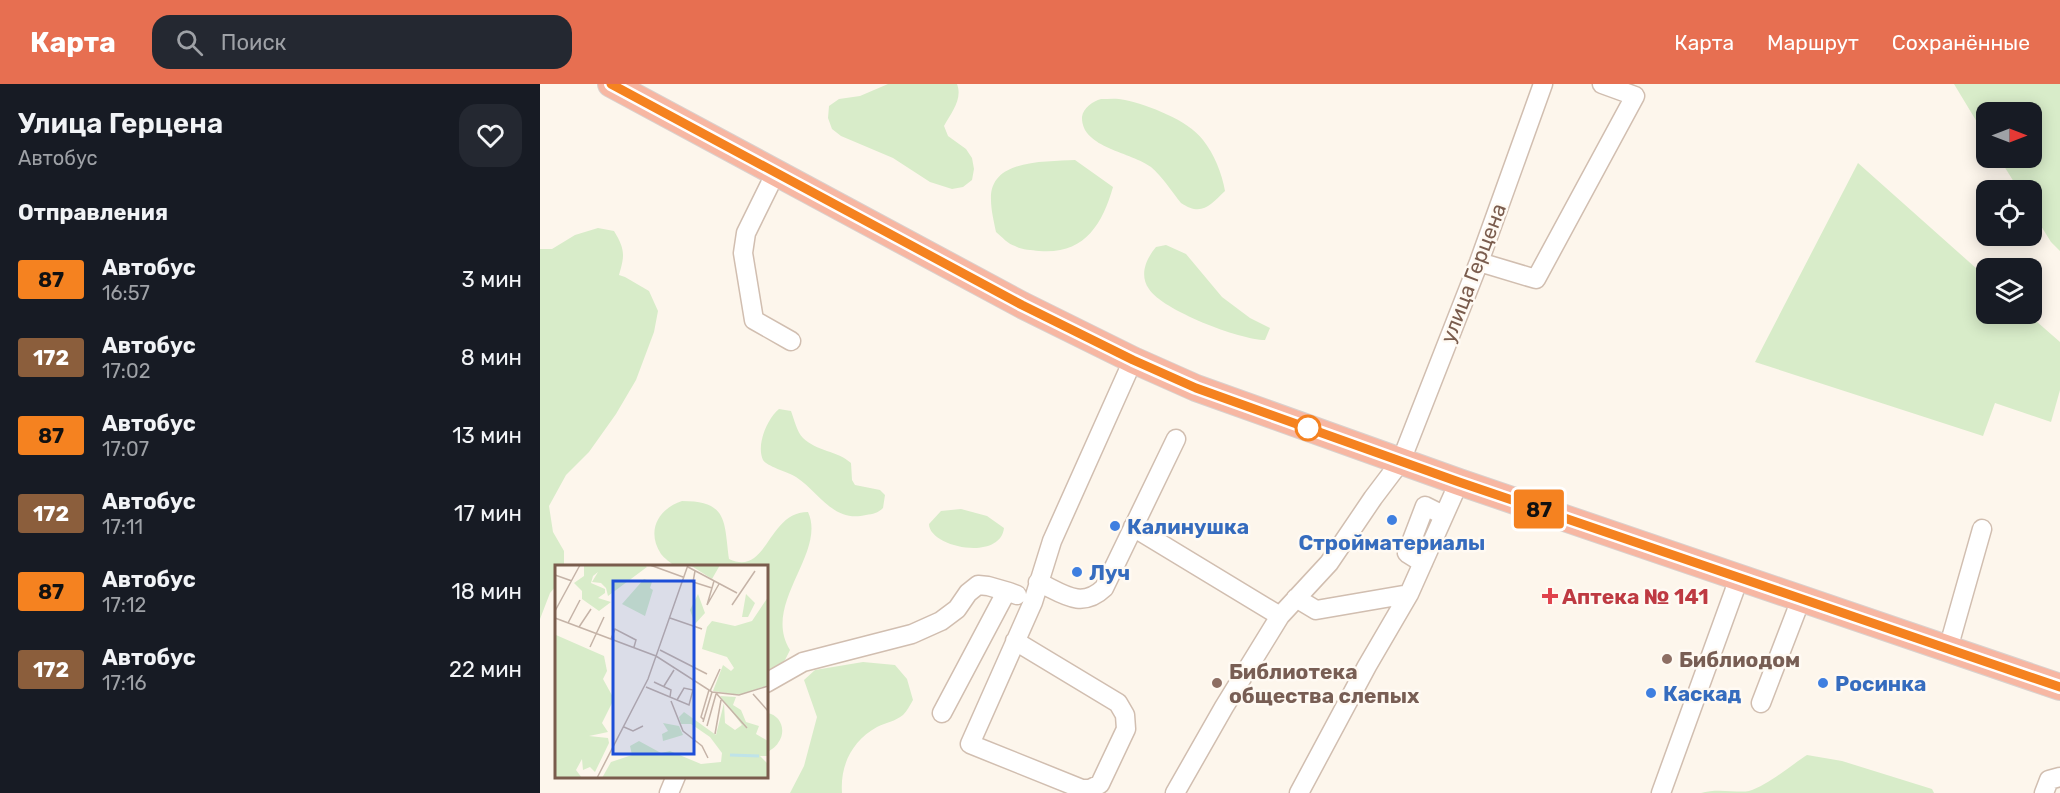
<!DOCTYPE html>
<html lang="ru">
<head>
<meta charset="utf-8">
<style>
  body { margin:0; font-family:Rubik,sans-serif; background:#242831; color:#f1f3f6; height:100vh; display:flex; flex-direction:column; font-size:22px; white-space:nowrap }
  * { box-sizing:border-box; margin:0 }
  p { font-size:20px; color:#9ea1a6 }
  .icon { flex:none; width:33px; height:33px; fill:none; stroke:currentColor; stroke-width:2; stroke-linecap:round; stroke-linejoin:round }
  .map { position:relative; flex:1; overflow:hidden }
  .sheet { display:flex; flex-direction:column; background:#171b24; width:540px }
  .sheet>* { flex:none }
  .badge { padding:0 12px; border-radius:4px; font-size:21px; line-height:39px }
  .needle { width:39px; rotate:90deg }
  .tools { position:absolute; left:1436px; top:18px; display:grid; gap:12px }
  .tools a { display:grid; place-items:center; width:66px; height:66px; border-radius:12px; background:#171b24; box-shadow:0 3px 15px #0003; font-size:30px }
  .map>.badge { position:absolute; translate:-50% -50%; box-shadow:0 0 0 3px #fff }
  h2 { padding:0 18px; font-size:22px; line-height:54px }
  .round { display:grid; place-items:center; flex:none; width:63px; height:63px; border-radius:18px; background:#242831 }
  .head { display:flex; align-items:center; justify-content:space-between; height:102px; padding:0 18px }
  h1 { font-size:28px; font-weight:600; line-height:45px }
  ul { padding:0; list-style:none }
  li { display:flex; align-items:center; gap:18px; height:78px; padding:0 18px }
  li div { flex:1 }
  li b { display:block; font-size:22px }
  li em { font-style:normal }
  li .badge { min-width:66px; font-weight:700; text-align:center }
  header { display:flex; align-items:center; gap:36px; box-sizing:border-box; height:84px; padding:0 30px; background:#e76f51; color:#fff }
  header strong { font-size:28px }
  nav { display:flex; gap:33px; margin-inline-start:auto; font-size:21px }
  .search { width:420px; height:54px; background:#242831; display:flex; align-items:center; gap:15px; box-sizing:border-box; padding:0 21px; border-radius:18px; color:#9ea1a6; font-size:22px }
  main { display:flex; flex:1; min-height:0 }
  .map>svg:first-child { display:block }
  .green { fill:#d8ecc9 }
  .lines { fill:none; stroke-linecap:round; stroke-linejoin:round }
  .minor-casing { stroke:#d1beb0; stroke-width:21 }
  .highway-casing { stroke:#dad1cd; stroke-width:28 }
  .minor { stroke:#fff; stroke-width:18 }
  .highway { stroke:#f7b7a3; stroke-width:26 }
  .line-casing { stroke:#fff; stroke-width:14 }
  .line { stroke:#f58220; stroke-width:9 }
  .stop-dot { fill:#fff; stroke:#f58220; stroke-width:3 }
  .shop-dot { fill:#3f7fe0; stroke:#fffaf3; stroke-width:2 }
  .health-dot { fill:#e0444e; stroke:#fffaf3; stroke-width:2 }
  .education-dot { fill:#8d6e63; stroke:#fffaf3; stroke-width:2 }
  .labels { text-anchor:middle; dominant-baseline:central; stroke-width:5; stroke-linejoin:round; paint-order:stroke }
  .street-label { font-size:21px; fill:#7a5c4d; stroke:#fffaf3 }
  .shop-label { font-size:21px; font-weight:bold; fill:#366cbe; stroke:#fffaf3; text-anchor:start }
  .health-label { font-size:21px; font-weight:bold; fill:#be3a42; stroke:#fffaf3; text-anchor:start }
  .education-label { font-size:21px; font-weight:bold; fill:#785e54; stroke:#fffaf3; text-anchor:start }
  .inset-river { fill:none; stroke:#bfe3e8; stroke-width:3 }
  .inset-road { fill:none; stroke:#c5b3a7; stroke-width:1.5 }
  .view { fill:#1d4ed8; fill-opacity:0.15; stroke:#1d4ed8; stroke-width:3 }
  .inset-edge { fill:none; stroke:#7a5c4d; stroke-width:3 }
</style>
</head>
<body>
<header>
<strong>Карта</strong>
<div class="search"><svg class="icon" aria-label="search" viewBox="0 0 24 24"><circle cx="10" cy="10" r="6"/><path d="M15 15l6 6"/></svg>Поиск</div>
<nav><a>Карта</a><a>Маршрут</a><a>Сохранённые</a></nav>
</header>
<main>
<section class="sheet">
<div class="head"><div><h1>Улица Герцена</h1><p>Автобус</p></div><a class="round"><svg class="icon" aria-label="heart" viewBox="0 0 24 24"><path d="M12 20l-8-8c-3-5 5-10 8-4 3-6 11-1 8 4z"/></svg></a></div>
<h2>Отправления</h2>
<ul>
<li><span class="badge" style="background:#f58220;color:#111">87</span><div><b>Автобус</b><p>16:57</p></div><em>3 мин</em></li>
<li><span class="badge" style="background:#8b5e3c;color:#fff">172</span><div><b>Автобус</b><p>17:02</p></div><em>8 мин</em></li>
<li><span class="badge" style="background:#f58220;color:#111">87</span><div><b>Автобус</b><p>17:07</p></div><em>13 мин</em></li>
<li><span class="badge" style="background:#8b5e3c;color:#fff">172</span><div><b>Автобус</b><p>17:11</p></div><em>17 мин</em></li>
<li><span class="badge" style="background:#f58220;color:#111">87</span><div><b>Автобус</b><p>17:12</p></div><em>18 мин</em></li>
<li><span class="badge" style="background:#8b5e3c;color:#fff">172</span><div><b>Автобус</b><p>17:16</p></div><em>22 мин</em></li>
</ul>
</section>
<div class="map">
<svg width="1520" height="709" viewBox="0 0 1520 709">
  <rect width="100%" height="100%" fill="#fdf6ec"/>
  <!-- green -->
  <path class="green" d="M348 0H417C423 15 411 29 404 42L408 52 426 65 432 74 434 85 432 96 423 103 412 105 390 98 353 74 301 52 292 45 288 34 289 22 299 15 320 12Z
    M1414 0H1520V167L1511 158 1491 126V106H1479L1459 74H1491V28H1446V53Z
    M561 15C569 15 577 14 585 16 608 21 648 36 663 56 674 70 682 89 685 107 670 121 662 133 641 119 632 108 622 92 611 83 592 68 541 64 542 33 543 24 553 17 561 15Z
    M535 76 573 103C562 142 543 171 499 167 491 166 482 166 475 162 468 160 462 153 456 148 454 138 451 126 451 116 449 74 507 78 535 76Z
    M1318 79 1446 193V230H1488L1520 258V306L1511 338 1455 319 1443 352 1215 278Z
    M58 144 74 147C85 165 85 171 79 191L85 193 109 207 118 227 114 248 96 296 76 330 49 368 26 391 9 422 13 448 24 467V482H16V502L10 509 0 535V165H12L35 151Z
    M626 161 646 170 682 213 710 234 730 244 725 256C700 256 622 226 609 205 599 191 606 175 616 163Z
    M239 325 251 327C254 335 257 348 263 354 276 367 298 367 311 379L312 396 315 401 340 406 345 411 343 424C338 429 333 430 326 431 293 439 279 408 256 393 248 388 226 382 223 376 216 361 227 335 239 325Z
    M142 417C188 417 184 437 189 475 228 493 227 428 268 428 287 469 221 520 250 566L245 576 227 590 226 482H135C131 479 124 474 121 470 106 447 118 425 142 417Z
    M421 425 447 432 464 444C460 478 389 463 389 440L401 427Z
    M323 578 355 581 367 595 373 616C370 621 367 627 363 631 356 637 345 639 337 643 312 657 300 681 302 709H250L264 682 277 633 264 596 275 586Z
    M227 629C241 631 247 647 238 659 236 663 230 666 227 669Z
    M1267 671 1302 677 1392 705 1394 709H1161C1177 704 1197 709 1209 707 1228 701 1250 682 1267 671Z"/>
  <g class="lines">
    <defs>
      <path id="minor" d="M236 88 206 149 203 169 214 236 251 257
        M939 178 996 195 1095 12 1062 0
        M593 443 740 532
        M883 479 867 469 885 422 903 431
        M498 498C522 509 541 526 564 504L636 355
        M756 514 776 526 869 510
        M475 557 578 619 585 631 586 645 560 700 550 705H542L430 660 493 518 512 457 593 276
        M1408 565 1442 445
        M226 599 263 578 372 550 401 537 417 525 428 509 438 501 448 502 469 508
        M1221 619 1261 515
        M402 629 463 514 469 508 477 511
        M129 709 136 692
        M635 709 684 623 740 532 789 479 833 414 861 377 939 178 1003 0
        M759 709 827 582 869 510 919 398
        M1121 709 1199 494
        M1504 709 1509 696 1520 693"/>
      <path id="highway" d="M71 0 482 221 593 276 656 304 919 398 1520 603"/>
    </defs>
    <!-- minor casing -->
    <use href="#minor" class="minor-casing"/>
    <!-- highway casing -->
    <use href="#highway" class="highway-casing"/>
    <!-- minor -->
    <use href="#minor" class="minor"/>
    <!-- highway -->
    <use href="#highway" class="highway"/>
  </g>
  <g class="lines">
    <defs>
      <path id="line" d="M71 0 482 221 593 276 656 304 919 398 1520 603"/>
    </defs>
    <!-- line casing -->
    <use href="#line" class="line-casing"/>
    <!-- line -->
    <use href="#line" class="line"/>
  </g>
  <!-- markers -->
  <circle class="stop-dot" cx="768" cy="344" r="12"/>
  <g class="shop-dot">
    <circle cx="852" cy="436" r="6"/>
    <circle cx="575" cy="442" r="6"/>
    <circle cx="537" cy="488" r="6"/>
    <circle cx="1283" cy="599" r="6"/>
    <circle cx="1111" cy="609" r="6"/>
  </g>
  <path class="health-dot" d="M1007 503h6v6h6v6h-6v6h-6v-6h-6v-6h6z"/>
  <g class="education-dot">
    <circle cx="1127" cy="575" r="6"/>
    <circle cx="677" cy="599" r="6"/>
  </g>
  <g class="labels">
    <!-- street labels -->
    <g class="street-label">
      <text transform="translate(933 189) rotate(-69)">улица Герцена</text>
    </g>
    <!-- shop labels -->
    <g class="shop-label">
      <text x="587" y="442">Калинушка</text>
      <text x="852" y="458" text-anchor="middle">Стройматериалы</text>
      <text x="549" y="488">Луч</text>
      <text x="1295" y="599">Росинка</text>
      <text x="1123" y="609">Каскад</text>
    </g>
    <!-- health labels -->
    <g class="health-label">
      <text x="1022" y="512">Аптека № 141</text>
    </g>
    <!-- education labels -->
    <g class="education-label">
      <text x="1139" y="575">Библиодом</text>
      <text x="689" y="587">Библиотека<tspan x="689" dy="24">общества слепых</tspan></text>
    </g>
  </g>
  <!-- overview -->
  <g transform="translate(15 481)">
    <rect width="213" height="213" fill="#fdf6ec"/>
    <path d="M29 0H89L92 2 53 31 51 23 46 18 37 17 43 7 38 11 36 18 50 24V28L43 33 56 37 44 46 27 34V26L19 18 29 11ZM135 0H165L157 14ZM89 14 97 17 95 23 98 25 90 51 67 39ZM143 29 150 48 140 59 135 45ZM191 29 200 38 193 52H187ZM213 32V120L185 130 158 126 168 100 176 106 179 103 172 92 147 84 152 62 157 56 180 61 197 56ZM1 70 49 91 52 106 48 114 59 134 47 158 53 167 34 171 53 173 54 178 40 207 35 202 28 205 27 194 21 205 27 213H0ZM165 131 181 132 178 140 186 145 191 157 204 161 201 169 213 176V191H205L213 199V213H47L56 197 77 190 75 181 84 176 106 188 115 186 146 199 166 197 167 188 155 172 136 159H126L124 152 129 147 161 170 169 138 170 158 180 165 187 160ZM108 158 124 161 128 170 108 176 107 169 113 166Z" fill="#d8ecc9"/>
    <path class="inset-river" d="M175 190 204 191"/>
    <path class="inset-road" d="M95 0 128 12M133 2 182 28M140 6 138 17 157 23M0 10 17 16M159 16 152 40 164 19M177 40 200 6M0 46 25 0M0 53 101 91 157 127 184 130 213 121M115 53 147 64M13 58 25 35M24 62 36 44M56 74 60 64 81 75 79 82M35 82 49 52M105 85 152 109M99 117 116 125 115 132M109 121 119 105M91 122 134 140 138 125 129 123 122 135M155 126 165 104M161 128 192 163M198 129 213 146M116 136 128 166 147 181 153 193M149 155 146 152 154 125M148 157 157 127M152 161 161 129M69 162 78 166 88 161M160 169 166 135M42 213 93 114 133 0"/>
    <path class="view" d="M58 16H139V189H58Z"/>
    <rect width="213" height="213" class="inset-edge"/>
  </g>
</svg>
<div class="tools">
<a><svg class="needle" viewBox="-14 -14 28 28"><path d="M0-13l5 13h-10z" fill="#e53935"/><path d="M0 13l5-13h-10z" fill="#9ea1a6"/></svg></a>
<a><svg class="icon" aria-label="locate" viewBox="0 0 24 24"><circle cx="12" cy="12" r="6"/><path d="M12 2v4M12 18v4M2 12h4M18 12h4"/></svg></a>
<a><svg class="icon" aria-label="layers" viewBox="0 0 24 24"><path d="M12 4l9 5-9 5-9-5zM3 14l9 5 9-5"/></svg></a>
</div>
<b class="badge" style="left:999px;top:425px;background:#f58220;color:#111">87</b>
</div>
</main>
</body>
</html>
